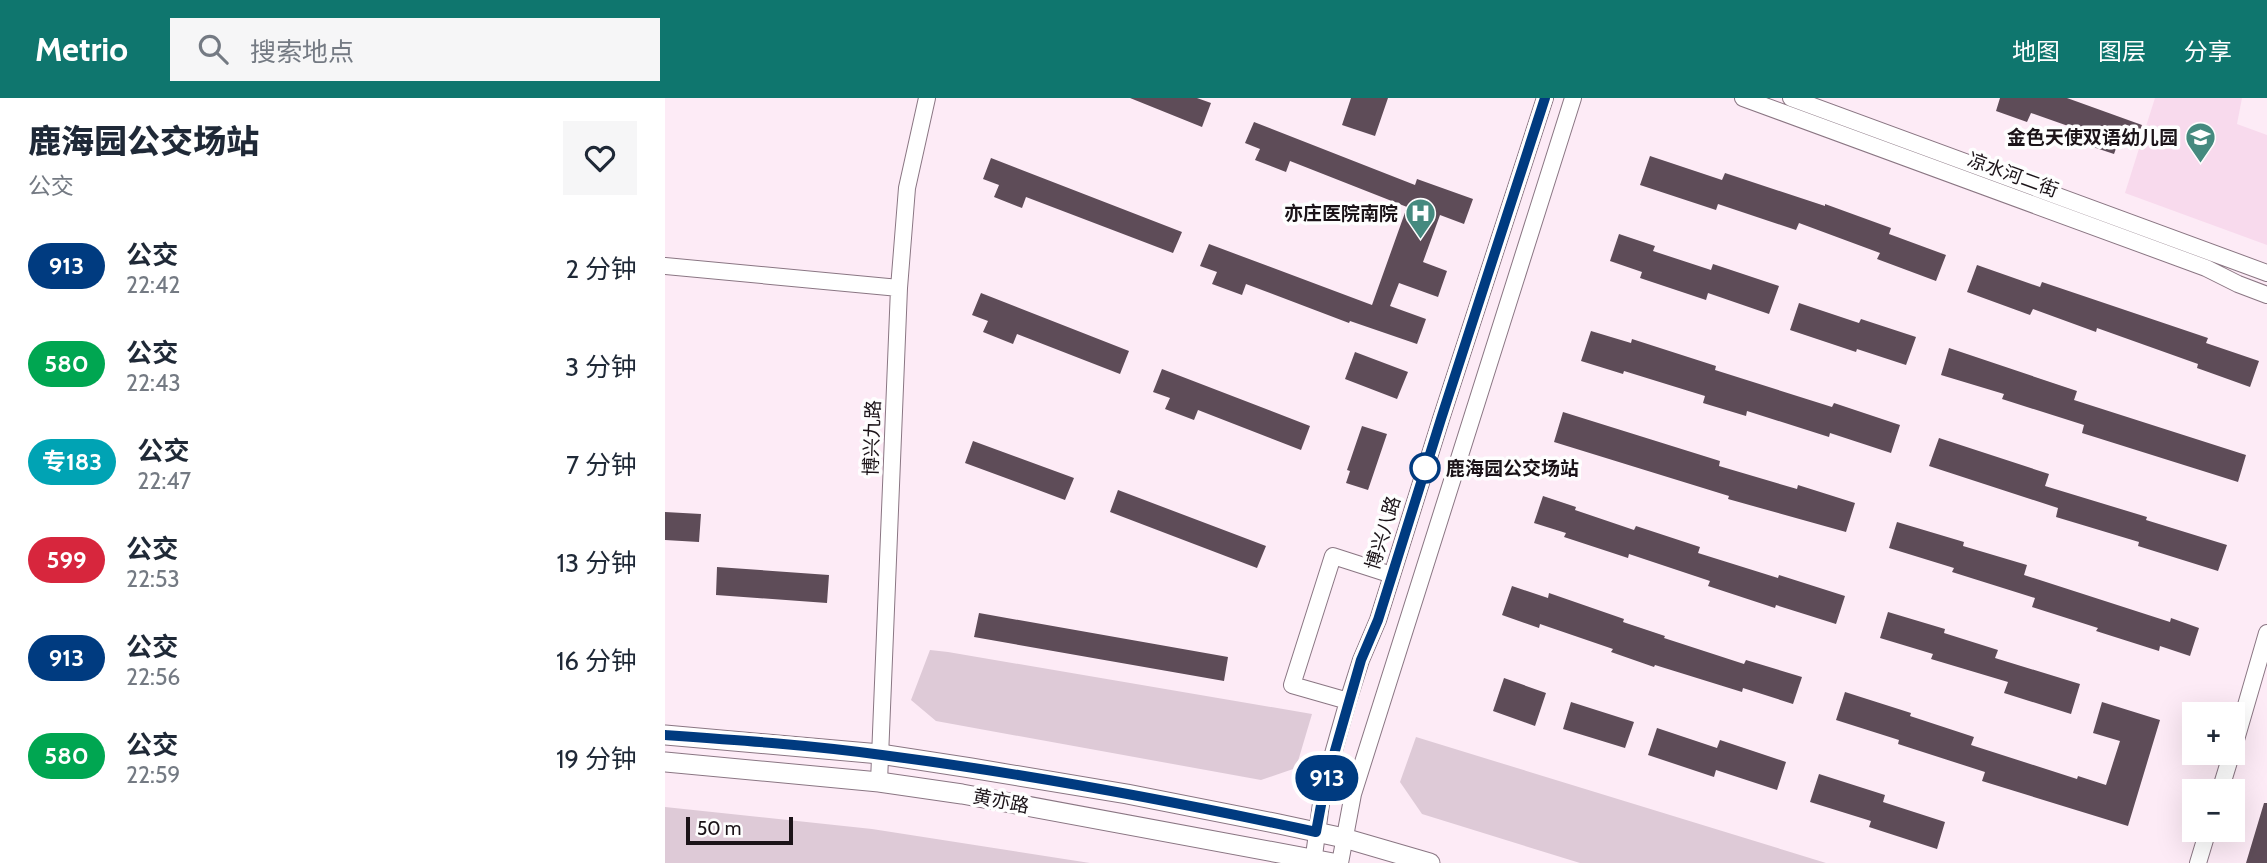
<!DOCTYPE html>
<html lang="zh">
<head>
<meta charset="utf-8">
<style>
  body { margin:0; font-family:Cabin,"Noto Sans SC",sans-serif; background:#f6f6f7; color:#1f2937; height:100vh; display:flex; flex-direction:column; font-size:26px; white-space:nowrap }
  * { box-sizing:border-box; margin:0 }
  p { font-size:23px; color:#747a83 }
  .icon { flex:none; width:38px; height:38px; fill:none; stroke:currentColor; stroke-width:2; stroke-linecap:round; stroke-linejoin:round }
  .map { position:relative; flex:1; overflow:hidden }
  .panel { display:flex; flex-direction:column; background:#fff; width:665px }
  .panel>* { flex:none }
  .badge { padding:0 14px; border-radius:23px; font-size:24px; line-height:46px }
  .controls { position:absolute; left:1517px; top:604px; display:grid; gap:14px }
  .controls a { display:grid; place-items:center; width:63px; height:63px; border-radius:0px; background:#fff; box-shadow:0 7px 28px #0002; font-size:35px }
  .scale { position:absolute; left:21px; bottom:18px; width:107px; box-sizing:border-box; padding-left:7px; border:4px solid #1b1318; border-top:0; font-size:19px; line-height:24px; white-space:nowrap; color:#1b1318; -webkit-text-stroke:5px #fefefe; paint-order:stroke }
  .map>.badge { position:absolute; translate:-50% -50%; box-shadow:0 0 0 4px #fff }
  .round { display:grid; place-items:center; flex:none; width:74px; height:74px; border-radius:0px; background:#f6f6f7 }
  .overview { display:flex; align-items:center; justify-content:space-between; height:119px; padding:0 28px }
  h1 { font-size:33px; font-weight:800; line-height:52px }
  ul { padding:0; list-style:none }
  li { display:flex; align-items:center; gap:21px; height:98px; padding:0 28px }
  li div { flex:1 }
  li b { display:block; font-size:26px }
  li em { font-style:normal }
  li .badge { min-width:77px; font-weight:700; text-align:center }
  header { display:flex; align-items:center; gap:42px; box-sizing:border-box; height:98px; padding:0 35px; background:#0f766e; color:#fff }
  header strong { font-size:33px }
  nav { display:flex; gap:38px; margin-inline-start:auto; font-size:24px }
  .search { width:490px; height:63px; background:#f6f6f7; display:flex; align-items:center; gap:18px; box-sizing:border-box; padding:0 24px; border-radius:0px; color:#747a83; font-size:26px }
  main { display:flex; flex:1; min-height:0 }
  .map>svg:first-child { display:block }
  .built { fill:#f8daed }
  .green { fill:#decad7 }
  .building { fill:#5e4c58 }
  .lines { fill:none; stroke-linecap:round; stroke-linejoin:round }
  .minor-casing { stroke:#8a7683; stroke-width:18 }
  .major-casing { stroke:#8a7683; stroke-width:21 }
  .minor { stroke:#fff; stroke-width:16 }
  .major { stroke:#fff; stroke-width:19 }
  .line-casing { stroke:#fff; stroke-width:16 }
  .line { stroke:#003b80; stroke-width:10 }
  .stop-dot { fill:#fff; stroke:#003b80; stroke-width:3.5 }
  .labels { text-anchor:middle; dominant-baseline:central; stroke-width:7; stroke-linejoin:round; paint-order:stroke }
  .poi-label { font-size:19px; font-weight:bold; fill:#1b1318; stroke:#fefefe; text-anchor:end }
  .street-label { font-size:19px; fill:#1b1318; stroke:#fefefe }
  .stop-label { font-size:19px; font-weight:bold; fill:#1b1318; stroke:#fefefe; text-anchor:start }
</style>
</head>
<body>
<header>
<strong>Metrio</strong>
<div class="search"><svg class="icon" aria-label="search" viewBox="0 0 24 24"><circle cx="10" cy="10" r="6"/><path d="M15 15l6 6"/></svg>搜索地点</div>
<nav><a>地图</a><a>图层</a><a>分享</a></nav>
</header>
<main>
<section class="panel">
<div class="overview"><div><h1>鹿海园公交场站</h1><p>公交</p></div><a class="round"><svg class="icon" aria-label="heart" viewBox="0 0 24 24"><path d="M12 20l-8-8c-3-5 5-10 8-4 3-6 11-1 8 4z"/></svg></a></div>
<ul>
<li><span class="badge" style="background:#003b80;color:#fff">913</span><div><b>公交</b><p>22:42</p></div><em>2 分钟</em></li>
<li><span class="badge" style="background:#00a651;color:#fff">580</span><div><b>公交</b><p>22:43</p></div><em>3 分钟</em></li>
<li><span class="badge" style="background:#00a3b4;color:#fff">专183</span><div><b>公交</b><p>22:47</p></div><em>7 分钟</em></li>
<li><span class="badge" style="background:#d7263d;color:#fff">599</span><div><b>公交</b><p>22:53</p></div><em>13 分钟</em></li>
<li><span class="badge" style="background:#003b80;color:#fff">913</span><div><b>公交</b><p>22:56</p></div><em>16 分钟</em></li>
<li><span class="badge" style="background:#00a651;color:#fff">580</span><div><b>公交</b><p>22:59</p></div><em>19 分钟</em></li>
</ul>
</section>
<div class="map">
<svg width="1602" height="765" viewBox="0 0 1602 765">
  <rect width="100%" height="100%" fill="#fdebf6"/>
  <!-- built -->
  <path class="built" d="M1490 0H1577L1572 26 1602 37V147L1460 95Z"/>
  <!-- green -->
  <path class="green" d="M265 552 283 554 647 616 631 670 596 682 271 623 246 602Z
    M751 639 1161 765H915L757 716 735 684Z
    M0 709 207 731 425 765H0Z"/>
  <!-- building -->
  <path class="building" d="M465 0H532L546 5 537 29Z
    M686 0H723L710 38 677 27Z
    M1335 0H1402L1477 27 1468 50 1453 45 1449 56 1419 46 1423 35 1366 15 1362 24 1331 13Z
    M589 24 750 87 752 81 808 101 799 126 775 117 758 164 782 173 773 199 734 185 725 208 761 221 752 246 685 223 684 225 581 186 577 197 547 186 552 174 535 168 544 146 707 207 742 109 625 63 621 74 590 62 595 51 580 45Z
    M985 58 1057 82 1060 75 1160 108V106L1226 130 1224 136 1281 157 1271 183 1212 161 1215 155 1134 125 1131 132 1053 106 1051 112 975 87Z
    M326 60 517 134 508 155 361 99 357 110 329 99 334 87 318 81Z
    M954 136 990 148 988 153 1046 172 1048 166 1114 188 1104 216 1043 195 1041 202 975 180 977 174 945 163Z
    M1312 167 1375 189 1377 184 1543 240 1541 245 1594 263 1585 289 1532 270 1533 266 1432 230 1431 234 1368 211 1365 217 1302 194Z
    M316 195 464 253 455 276 352 236 348 246 318 234 323 223 307 217Z
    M1134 205 1194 225 1196 221 1251 239 1241 267 1192 251 1191 254 1125 232Z
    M926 233 966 245 967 241 1051 268 1050 272 1167 309 1169 305 1235 327 1226 355 1165 335 1164 339 1082 313 1081 318 1038 305 1040 298 959 273 958 276 916 263Z
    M1284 250 1412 293 1409 302 1581 357 1573 384 1417 335 1419 327 1337 301 1339 296 1276 277Z
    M690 254 743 274 732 301 680 281Z
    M497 271 645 328 636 352 533 312 529 322 500 311 505 300 488 294Z
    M898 314 1055 363 1054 368 1132 391 1133 387 1190 405 1181 434 1063 401 1064 398 889 344Z
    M697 328 722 336 703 392 681 385 685 373 682 372Z
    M1274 340 1384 376 1380 388 1482 419 1481 422 1562 447 1553 473 1473 448 1474 444 1391 419 1393 410 1264 368Z
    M308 343 409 380 400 402 300 365Z
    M453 392 601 448 592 470 445 414Z
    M878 398 911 409 910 412 969 432 971 428 1035 449 1033 455 1113 480 1114 477 1180 498 1171 526 1111 507 1110 510 1043 488 1045 483 964 456 963 460 899 439 901 435 869 425Z
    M0 414 36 416 34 444 0 442Z
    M1232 424 1299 444 1298 448 1362 467 1359 477 1505 524 1506 520 1534 530 1525 558 1495 548 1494 553 1431 533 1433 530 1367 509 1370 500 1287 474 1289 470 1224 450Z
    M52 469 164 477 162 505 51 497Z
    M847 488 883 500 884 495 959 521 958 524 1000 538 999 540 1079 566 1081 562 1137 579 1128 606 1078 590 1077 594 990 567 989 569 946 554 948 551 875 526 874 530 837 517Z
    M1223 514 1280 531 1279 535 1333 552 1330 560 1415 586 1406 616 1339 595 1343 584 1266 561 1268 556 1215 540Z
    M314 515 563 559 559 583 309 539Z
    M839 580 881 595 870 628 828 613Z
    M1180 594 1246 615 1245 618 1309 639 1306 647 1412 681 1413 678 1441 687 1455 643 1428 635 1437 604 1495 622 1463 728 1317 683 1320 674 1233 646 1234 642 1171 622Z
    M906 604 969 624 960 650 898 631Z
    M992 630 1052 650 1055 642 1121 664 1112 692 1051 672 1049 679 983 657Z
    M1154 676 1220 697 1218 704 1280 724 1272 751 1204 729 1206 723 1145 704Z
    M1599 705H1602V765H1581Z"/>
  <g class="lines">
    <defs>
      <path id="minor" d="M1078 0 1541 170 1573 186 1602 197
        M1126 0 1602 175
        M0 168 234 190
        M683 603 627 587 668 458 727 477
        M1568 652 1602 535
        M214 684 234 190 242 90 262 0
        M1555 693 1567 654
        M648 765 658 691 683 603 696 562 713 522 776 321 880 0
        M675 765 688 696 908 0
        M1533 765 1543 732"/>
      <path id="major" d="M0 637 215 656 306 670 462 696 614 726 679 740 765 765
        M0 664 214 684 297 696 668 765"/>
    </defs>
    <!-- minor casing -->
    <use href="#minor" class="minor-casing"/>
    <!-- major casing -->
    <use href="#major" class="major-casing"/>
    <!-- minor -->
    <use href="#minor" class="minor"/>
    <!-- major -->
    <use href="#major" class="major"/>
  </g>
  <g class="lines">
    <defs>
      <path id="line" d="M0 637C72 642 145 647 217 657 363 676 508 703 651 734L659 691 696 562 713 522 776 321 880 0"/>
    </defs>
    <!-- line casing -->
    <use href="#line" class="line-casing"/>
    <!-- line -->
    <use href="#line" class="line"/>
  </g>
  <!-- icons -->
  <defs>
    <symbol id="school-pin" viewBox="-11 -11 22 30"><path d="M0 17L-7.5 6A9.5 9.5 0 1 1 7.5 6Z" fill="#458a7f" stroke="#fefefe"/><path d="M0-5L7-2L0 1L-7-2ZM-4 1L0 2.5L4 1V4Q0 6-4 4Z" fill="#fff"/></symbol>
    <symbol id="hospital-pin" viewBox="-11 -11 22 30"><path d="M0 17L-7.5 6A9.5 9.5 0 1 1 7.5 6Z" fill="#458a7f" stroke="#fefefe"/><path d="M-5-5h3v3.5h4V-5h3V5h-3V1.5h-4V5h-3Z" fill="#fff"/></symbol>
  </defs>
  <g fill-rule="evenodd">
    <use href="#school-pin" x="1518" y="22" width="35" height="47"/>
    <use href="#hospital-pin" x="738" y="98" width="35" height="47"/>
  </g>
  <!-- markers -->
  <circle class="stop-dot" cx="760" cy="370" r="14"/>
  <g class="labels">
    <!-- poi labels -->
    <g class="poi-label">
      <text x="1513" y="39">金色天使双语幼儿园</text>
      <text x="733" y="115">亦庄医院南院</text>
    </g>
    <!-- street labels -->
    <g class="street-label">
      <text transform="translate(1348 77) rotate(20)">凉水河二街</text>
      <text transform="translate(207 340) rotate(-88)">博兴九路</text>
      <text transform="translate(718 435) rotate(-73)">博兴八路</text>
      <text transform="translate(336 703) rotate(11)">黄亦路</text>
    </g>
    <!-- stop labels -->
    <g class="stop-label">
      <text x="781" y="370">鹿海园公交场站</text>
    </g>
  </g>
</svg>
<div class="controls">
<a>+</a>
<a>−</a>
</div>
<div class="scale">50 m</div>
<b class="badge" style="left:662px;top:680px;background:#003b80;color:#fff">913</b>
</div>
</main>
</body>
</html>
